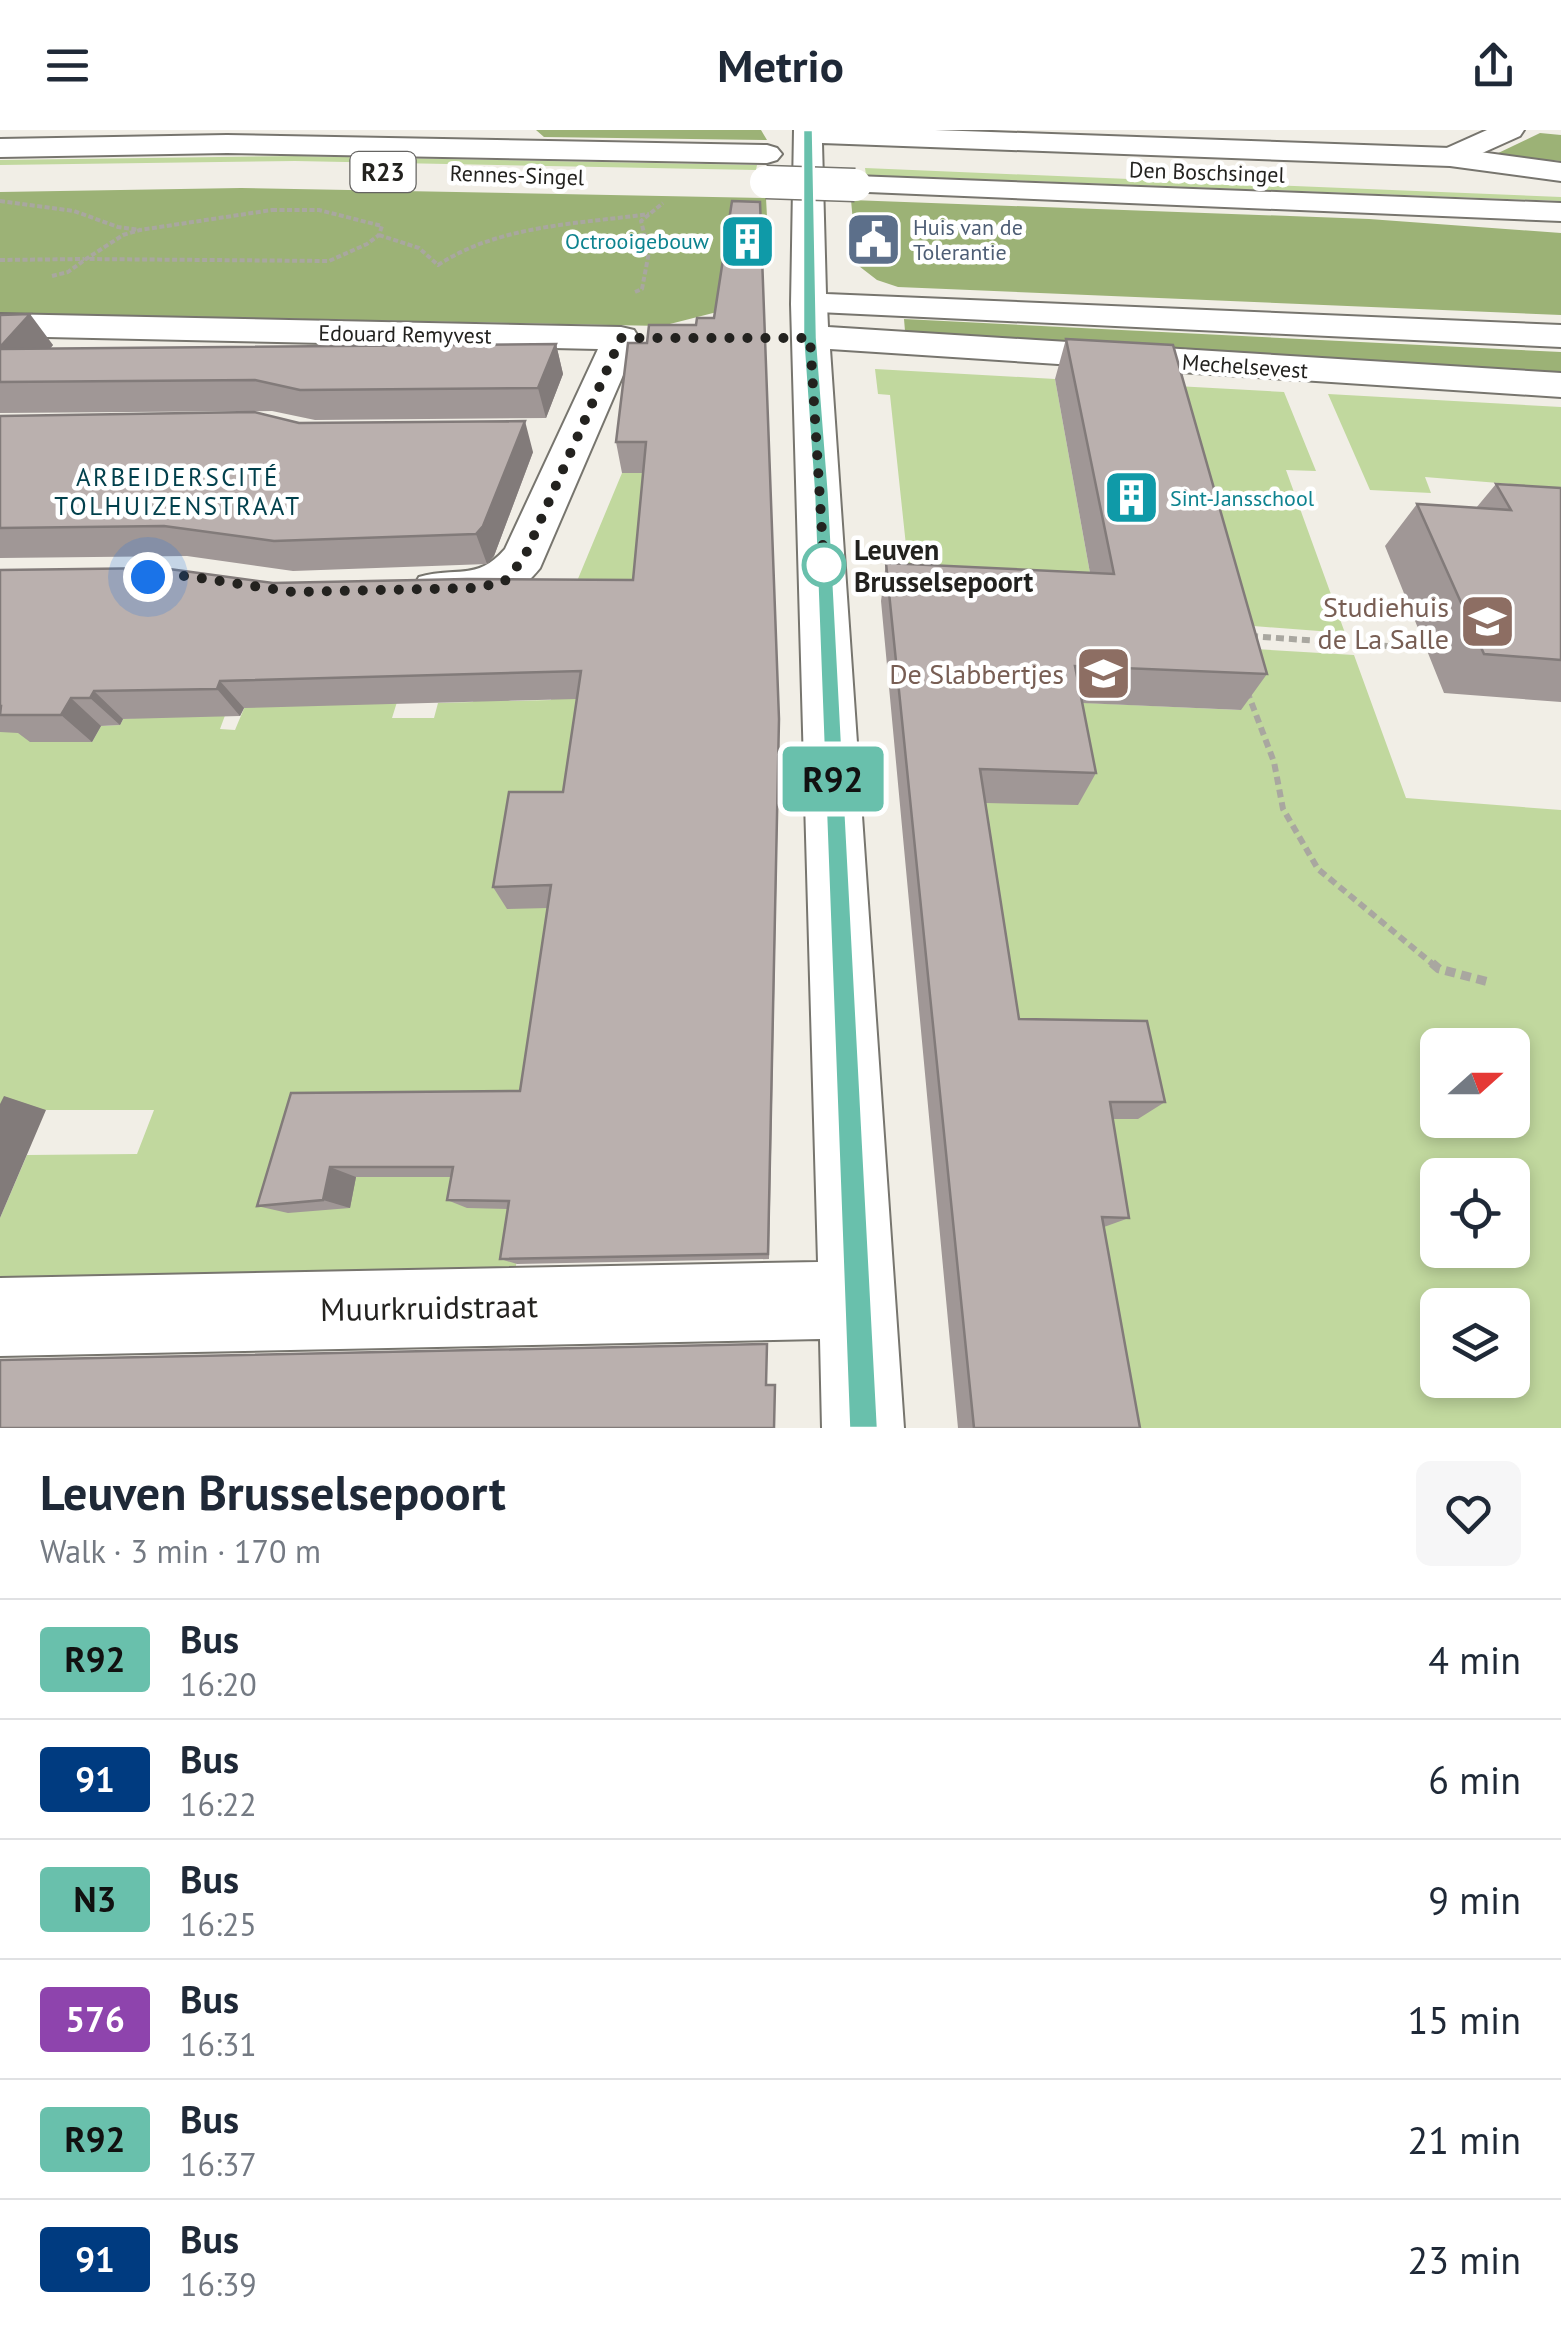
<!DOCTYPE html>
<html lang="en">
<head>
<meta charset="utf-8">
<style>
  body { margin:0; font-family:"PT Sans",sans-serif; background:#f6f6f7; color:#1f2937; height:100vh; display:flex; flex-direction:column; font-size:38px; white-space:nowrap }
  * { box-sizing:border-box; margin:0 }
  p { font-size:32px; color:#747a83 }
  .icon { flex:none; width:55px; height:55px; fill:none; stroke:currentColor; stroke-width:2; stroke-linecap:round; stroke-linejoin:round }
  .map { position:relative; height:1298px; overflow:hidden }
  .details { display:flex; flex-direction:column; background:#fff; flex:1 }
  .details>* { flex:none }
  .badge { padding:0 20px; border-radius:8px; font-size:35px; line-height:65px }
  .needle { width:65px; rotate:69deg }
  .buttons { position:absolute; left:1420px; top:898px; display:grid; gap:20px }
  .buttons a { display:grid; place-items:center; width:110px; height:110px; border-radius:15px; background:#fff; box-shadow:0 5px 15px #0003; font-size:50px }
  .you { position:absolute; width:50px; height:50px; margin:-25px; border:8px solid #fff; border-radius:50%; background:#1a73e8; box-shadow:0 0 0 15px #1a73e833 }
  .map>.badge { position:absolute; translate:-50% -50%; box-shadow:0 0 0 5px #fff }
  .round { display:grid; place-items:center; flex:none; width:105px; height:105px; border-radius:15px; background:#f6f6f7 }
  .headline { display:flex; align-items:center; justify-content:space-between; height:170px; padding:0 40px }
  h1 { font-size:48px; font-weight:700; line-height:75px }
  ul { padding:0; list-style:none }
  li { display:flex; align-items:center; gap:30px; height:120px; padding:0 40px; border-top:2px solid #e0e1e3 }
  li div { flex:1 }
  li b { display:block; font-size:38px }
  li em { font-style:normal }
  li .badge { min-width:110px; font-weight:700; text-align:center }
  header { display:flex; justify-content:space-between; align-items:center; height:130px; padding:0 40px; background:#fff; font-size:45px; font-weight:700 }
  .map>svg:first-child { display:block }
  .green { fill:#c1d89e; fill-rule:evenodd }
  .forest { fill:#9cb276 }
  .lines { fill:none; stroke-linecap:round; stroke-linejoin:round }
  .minor-casing { stroke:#77756e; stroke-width:4 }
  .major-casing { stroke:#77756e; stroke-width:4 }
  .path-far2 { stroke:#a9a7a0; stroke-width:4; stroke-dasharray:5 2.5; stroke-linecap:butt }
  .path-far1 { stroke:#a9a7a0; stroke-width:6; stroke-dasharray:8 5; stroke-linecap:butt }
  .path { stroke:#a9a7a0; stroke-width:9; stroke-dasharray:10 6; stroke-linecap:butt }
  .minor { fill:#fff; fill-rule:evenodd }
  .major { fill:#fff; fill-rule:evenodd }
  .major-bridge-casing { stroke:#77756e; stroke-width:35; stroke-linecap:butt }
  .major-bridge { stroke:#fff; stroke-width:32 }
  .wall { fill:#a09796 }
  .shaded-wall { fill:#827b7a }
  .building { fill:#bab0ae; stroke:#827b7a; stroke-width:2.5 }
  .line { fill:#69c0ac; stroke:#fff; stroke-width:2.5 }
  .walk { stroke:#23221f; stroke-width:10; stroke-dasharray:0 18 }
  .stop-dot { fill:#fff; stroke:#69c0ac; stroke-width:5 }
  .labels { text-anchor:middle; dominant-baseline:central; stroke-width:9; stroke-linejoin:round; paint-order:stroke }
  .far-street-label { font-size:22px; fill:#23221f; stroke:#fff }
  .far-service-label { font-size:22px; fill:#4e5e75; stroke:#fff; text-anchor:start }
  .far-culture-label { font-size:22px; fill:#0d838f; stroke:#fff; text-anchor:end }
  .shield { fill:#fff; stroke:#656462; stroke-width:2.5 }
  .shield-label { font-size:25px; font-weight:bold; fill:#23221f }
  .far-neighbourhood-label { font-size:25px; letter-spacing:2.5px; fill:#01404c; stroke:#fff }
  .stop-label { font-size:28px; font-weight:bold; fill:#23221f; stroke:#fff; text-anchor:start }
  .education-label { font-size:28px; fill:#785e54; stroke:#fff; text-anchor:end }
  .near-street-label { font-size:32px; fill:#23221f; stroke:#fff }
</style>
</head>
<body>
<header><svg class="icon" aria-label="menu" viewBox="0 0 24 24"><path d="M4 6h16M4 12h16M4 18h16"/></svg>Metrio<svg class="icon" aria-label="share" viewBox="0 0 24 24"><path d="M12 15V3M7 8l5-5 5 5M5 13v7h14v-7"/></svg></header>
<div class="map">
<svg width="1561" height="1298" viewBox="0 0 1561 1298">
  <rect width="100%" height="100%" fill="#f1eee6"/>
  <!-- green -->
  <path class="green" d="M296 26 757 35 756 40 295 31 0 35V30Z
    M865 38 1561 67V71L866 45Z
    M875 239 1055 249 1097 482 912 472 890 265 878 264Z
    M1176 256 1284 262 1316 341 1286 340 1345 503 1241 495Z
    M1328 264 1561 277V358L1425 347 1431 363 1370 360Z
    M622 343H651L617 737 537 960 472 1047 525 1079 514 1148 0 1153V1088L27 1025 137 1024 154 980H0V580L16 602 92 612 101 596 120 595 123 589 227 580 220 599 235 600 245 576 397 572 392 588H434L438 573 473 572 477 559 511 571 551 570 565 480Z
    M1222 517 1354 525 1406 668 1561 680V1298H1110L1002 911 986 791 978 568 1240 580ZM1438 915H1512V990H1438ZM1438 1045H1512V1120H1438ZM1438 1175H1512V1250H1438Z"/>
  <!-- forest -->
  <path class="forest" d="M536 0H761L767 10 544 7Z
    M1540 3 1561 5V31L1492 26Z
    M241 58 766 68 767 87 735 86 742 135H763L759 156 717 182 662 196 0 183V62Z
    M851 70 1369 89 1561 103V185L898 157 877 150 855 133H897L894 93 853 92Z
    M904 189 1561 222V242L905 201Z"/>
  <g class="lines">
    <defs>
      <path id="minor" d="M1487 0H1524L1520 6 1460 33H1440L1435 27 1440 21Z
        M809 163 821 167 827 174 828 197 1561 243V267L830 219 904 1298H822L820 1209 0 1226V1148L818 1132 791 174 797 167Z
        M0 184 621 197 634 200 639 208 540 438C511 475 464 484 419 471L412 459 419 447C456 436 476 452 505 419L598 219 0 206Z"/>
      <path id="major" d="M794 0H935L1450 18 1561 33V51L1450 36 822 13 826 164 1561 195V217L797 181 791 174Z
        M227 5 767 15 777 18 782 24 777 30 767 33 227 23 0 27V9Z
        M855 46 1561 73V91L844 61 840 55 844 49Z"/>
    </defs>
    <!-- minor casing -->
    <use href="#minor" class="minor-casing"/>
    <!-- major casing -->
    <use href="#major" class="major-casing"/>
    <!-- path-far2 -->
    <path class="path-far2" d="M0 71 74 81 118 97 140 100
      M272 80H319L382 96 379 105 367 114 329 131 86 129 123 105 140 100Z
      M379 105 419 118 438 135C499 95 578 94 649 84
      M0 130 84 129
      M52 146 68 142 86 129
      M635 162 642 159 649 122 641 91 663 73"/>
    <!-- path-far1 -->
    <path class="path-far1" d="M1250 506 1402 517
      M1247 561 1274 632 1283 679 1318 739 1435 836"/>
    <!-- path -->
    <path class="path" d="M1432 833 1439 839 1489 852"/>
    <!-- minor -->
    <use href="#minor" class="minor"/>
    <!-- major -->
    <use href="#major" class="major"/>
    <defs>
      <path id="major-bridge" d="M766 52 855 55"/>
    </defs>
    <!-- major-bridge casing -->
    <use href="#major-bridge" class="major-bridge-casing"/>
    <!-- major-bridge -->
    <use href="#major-bridge" class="major-bridge"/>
  </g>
  <!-- wall -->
  <path class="wall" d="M0 185 53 215 50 219 556 214 563 244 546 288 315 290 272 281 0 283Z
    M1066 209 1267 544 1241 580 1082 573 1096 643 1078 675 986 673 1019 889 1165 972 1138 989H1113L1129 1088 1104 1097 1140 1298H958L881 471 886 433 1090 443 1055 249Z
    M628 213 779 615 769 1129 517 1134 500 1129 508 1079 467 1078 447 1070 451 1047H356L350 1078 288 1083 257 1076 291 963 520 961 548 778 507 779 493 757 563 662 577 569 244 578 240 586 123 589 120 595 101 596 92 612H30L18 603 0 602V440L273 453 633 450 643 343H622L616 312Z
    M0 286 299 293 533 322 494 426 487 434 293 441 187 426 0 428Z
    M1496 354 1561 358V572L1444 563 1385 416 1417 374 1476 378Z"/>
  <!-- shaded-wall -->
  <path class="shaded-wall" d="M30 184 53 215 22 250 0 222V217Z
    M556 214 563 244 546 288 538 258Z
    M525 291 533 322 494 426 487 434 476 404Z
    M220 551 244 578 240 586 217 559Z
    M94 561 123 589 120 595 90 568Z
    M71 568 101 596 92 612 61 585Z
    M4 966 46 980 0 1088V974Z
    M330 1037 356 1047 350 1078 323 1070Z"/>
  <!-- building -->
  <path class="building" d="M732 71 760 72 779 589 768 1124 500 1129 509 1071 447 1070 453 1037H330L323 1070 257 1076 291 963 520 961 551 755 493 757 509 662H563L581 541 220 551 217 559 94 561 90 568H71L61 585H0L1 576H0V440L162 438 273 453 467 449 633 450 646 312H616L628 213H647L649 195H696L697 188H714Z
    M30 184 0 217V185Z
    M1066 209 1173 215 1267 544 1075 536 1096 643 980 639 1019 889 1147 891 1165 972H1110L1129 1088 1102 1087 1140 1298H974L886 433 1114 444Z
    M556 214 538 258 300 260 255 250 0 252V219Z
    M254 282 299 293 525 291 483 396 476 404 274 411 164 396 0 398V286Z
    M1496 354 1561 358V530L1484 524 1417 374 1511 380Z
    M767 1214 766 1255H775L774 1298H0V1230Z"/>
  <!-- line -->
  <path class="line" d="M803 0H813L817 208 829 364 878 1298H849L814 364 803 208Z"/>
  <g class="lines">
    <!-- walk -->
    <path class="walk" d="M148 447 186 446 293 462 476 458 504 452 524 428 621 208H810L824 435"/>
  </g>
  <!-- icons -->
  <defs>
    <symbol id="civic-square" viewBox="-11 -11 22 22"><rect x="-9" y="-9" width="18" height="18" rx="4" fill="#5c6f8a" stroke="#fff"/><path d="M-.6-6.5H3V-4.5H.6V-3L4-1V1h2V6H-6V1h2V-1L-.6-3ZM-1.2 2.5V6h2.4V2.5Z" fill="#fff"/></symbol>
    <symbol id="building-square" viewBox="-11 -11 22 22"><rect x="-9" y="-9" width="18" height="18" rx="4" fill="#0f9aa8" stroke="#fff"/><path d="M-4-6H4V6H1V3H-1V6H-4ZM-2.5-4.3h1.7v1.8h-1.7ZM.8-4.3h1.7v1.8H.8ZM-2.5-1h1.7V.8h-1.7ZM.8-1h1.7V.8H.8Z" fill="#fff"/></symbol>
    <symbol id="university-square" viewBox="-11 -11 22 22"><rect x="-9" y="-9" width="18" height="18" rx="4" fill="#8d6e63" stroke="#fff"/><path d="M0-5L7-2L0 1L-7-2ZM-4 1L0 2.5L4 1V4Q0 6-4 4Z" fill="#fff"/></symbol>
    <symbol id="school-square" viewBox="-11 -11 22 22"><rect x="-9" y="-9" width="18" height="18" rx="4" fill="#8d6e63" stroke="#fff"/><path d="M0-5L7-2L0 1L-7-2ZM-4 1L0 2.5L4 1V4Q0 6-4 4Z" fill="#fff"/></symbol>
  </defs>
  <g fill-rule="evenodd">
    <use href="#civic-square" x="842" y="78" width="63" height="63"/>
    <use href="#building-square" x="716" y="80" width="63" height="63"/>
    <use href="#building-square" x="1100" y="336" width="63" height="63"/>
    <use href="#university-square" x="1456" y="460" width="63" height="63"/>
    <use href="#school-square" x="1072" y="512" width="63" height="63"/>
  </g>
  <!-- markers -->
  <circle class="stop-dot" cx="824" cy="435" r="20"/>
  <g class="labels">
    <!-- far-street labels -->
    <g class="far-street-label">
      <text transform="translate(1207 42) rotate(2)">Den Boschsingel</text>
      <text transform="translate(517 45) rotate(2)">Rennes-Singel</text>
      <text transform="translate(405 204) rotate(1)">Edouard Remyvest</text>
      <text transform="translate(1245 236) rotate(4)">Mechelsevest</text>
    </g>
    <!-- far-service labels -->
    <g class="far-service-label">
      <text x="913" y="97">Huis van de<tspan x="913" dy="25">Tolerantie</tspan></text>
    </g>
    <!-- far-culture labels -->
    <g class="far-culture-label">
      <text x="709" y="111">Octrooigebouw</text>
      <text x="1170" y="368" text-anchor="start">Sint-Jansschool</text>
    </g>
    <!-- shield labels -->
    <rect class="shield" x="350.5" y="22" width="65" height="40" rx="8"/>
    <g class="shield-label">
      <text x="383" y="42">R23</text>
    </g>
    <!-- far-neighbourhood labels -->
    <g class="far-neighbourhood-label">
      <text x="178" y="347">ARBEIDERSCITÉ<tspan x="178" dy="29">TOLHUIZENSTRAAT</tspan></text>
    </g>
    <!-- stop labels -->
    <g class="stop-label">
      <text x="854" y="419">Leuven<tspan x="854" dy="32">Brusselsepoort</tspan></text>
    </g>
    <!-- education labels -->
    <g class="education-label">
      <text x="1449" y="476">Studiehuis<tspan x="1449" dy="32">de La Salle</tspan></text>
      <text x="1064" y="543">De Slabbertjes</text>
    </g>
    <!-- near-street labels -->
    <g class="near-street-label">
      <text transform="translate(429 1177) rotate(-1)">Muurkruidstraat</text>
    </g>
  </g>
</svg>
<div class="buttons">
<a><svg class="needle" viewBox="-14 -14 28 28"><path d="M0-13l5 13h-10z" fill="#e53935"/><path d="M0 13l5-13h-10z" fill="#747a83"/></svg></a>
<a><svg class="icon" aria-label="locate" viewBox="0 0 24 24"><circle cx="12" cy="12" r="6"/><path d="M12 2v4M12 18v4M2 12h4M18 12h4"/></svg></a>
<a><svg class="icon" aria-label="layers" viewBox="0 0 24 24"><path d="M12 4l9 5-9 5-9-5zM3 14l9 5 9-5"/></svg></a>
</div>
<div class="you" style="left:148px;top:447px"></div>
<b class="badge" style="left:833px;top:649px;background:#69c0ac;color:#111">R92</b>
</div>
<section class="details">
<div class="headline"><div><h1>Leuven Brusselsepoort</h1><p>Walk · 3 min · 170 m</p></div><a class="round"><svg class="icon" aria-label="heart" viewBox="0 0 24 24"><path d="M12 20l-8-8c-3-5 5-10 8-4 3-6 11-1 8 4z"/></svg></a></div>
<ul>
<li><span class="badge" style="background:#69c0ac;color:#111">R92</span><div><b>Bus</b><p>16:20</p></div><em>4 min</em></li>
<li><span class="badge" style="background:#003b80;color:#fff">91</span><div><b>Bus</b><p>16:22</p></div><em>6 min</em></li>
<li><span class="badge" style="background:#69c0ac;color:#111">N3</span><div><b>Bus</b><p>16:25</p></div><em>9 min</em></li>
<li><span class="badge" style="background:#8e44ad;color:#fff">576</span><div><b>Bus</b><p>16:31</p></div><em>15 min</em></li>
<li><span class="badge" style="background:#69c0ac;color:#111">R92</span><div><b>Bus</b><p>16:37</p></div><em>21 min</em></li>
<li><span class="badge" style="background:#003b80;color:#fff">91</span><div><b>Bus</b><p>16:39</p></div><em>23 min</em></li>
</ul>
</section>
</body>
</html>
